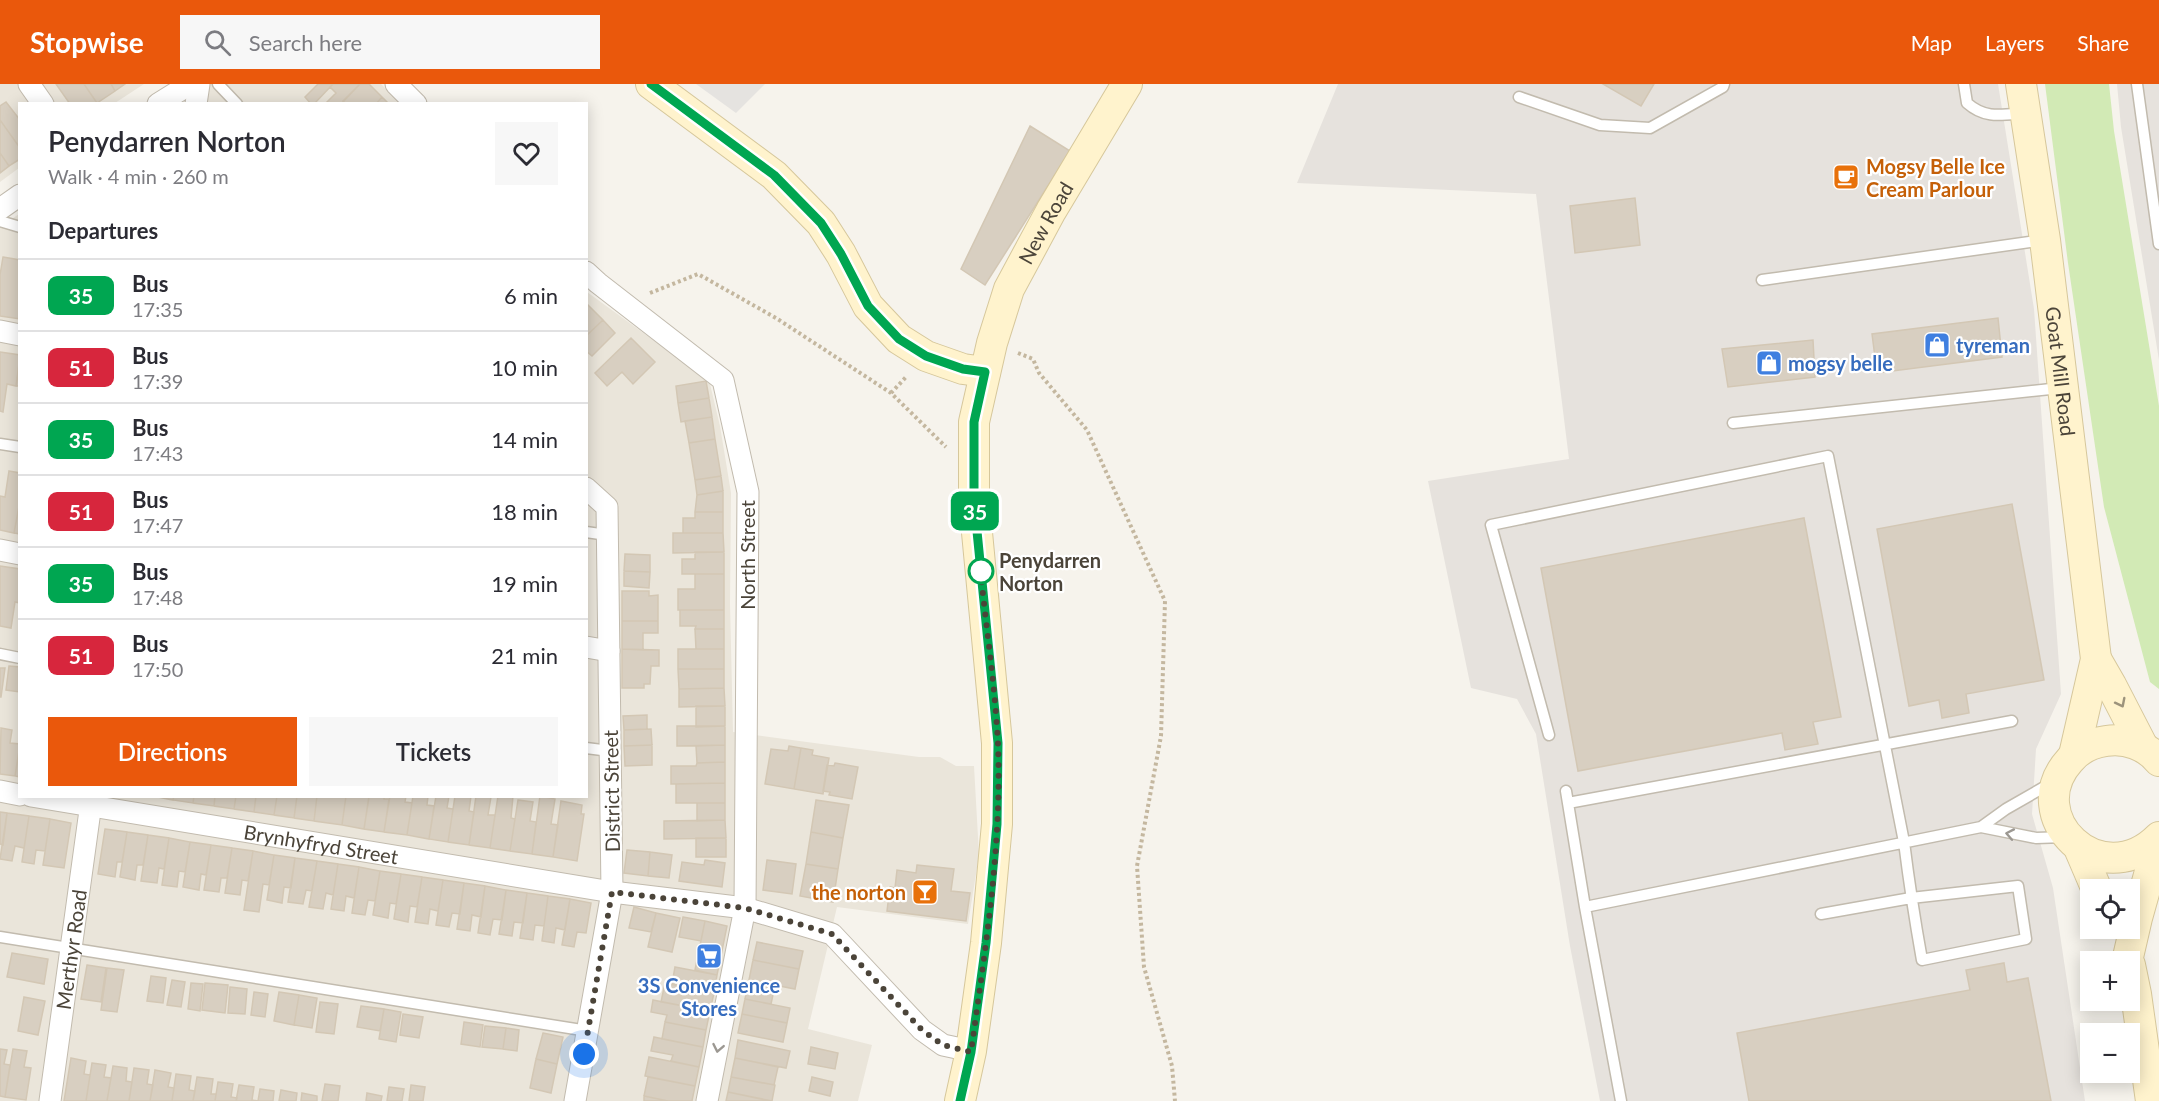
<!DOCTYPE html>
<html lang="en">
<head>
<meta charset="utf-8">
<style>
  body { margin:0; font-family:Lato,sans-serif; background:#f7f7f7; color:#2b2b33; height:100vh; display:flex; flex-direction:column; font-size:22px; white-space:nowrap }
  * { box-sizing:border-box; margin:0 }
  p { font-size:20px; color:#7c7c81 }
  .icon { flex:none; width:33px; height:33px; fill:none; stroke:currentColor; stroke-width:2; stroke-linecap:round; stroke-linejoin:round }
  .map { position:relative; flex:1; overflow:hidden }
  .side { position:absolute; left:18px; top:18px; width:570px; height:696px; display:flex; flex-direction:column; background:#fff; border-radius:0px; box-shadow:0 3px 15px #0003 }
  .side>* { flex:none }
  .badge { padding:0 12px; border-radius:9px; font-size:21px; line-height:39px }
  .buttons { position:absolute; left:2080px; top:795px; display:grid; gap:12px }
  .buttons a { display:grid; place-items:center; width:60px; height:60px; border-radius:0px; background:#fff; box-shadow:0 3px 15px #0003; font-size:30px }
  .you { position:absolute; width:30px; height:30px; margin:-15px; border:4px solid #fff; border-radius:50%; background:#1a73e8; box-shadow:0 0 0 9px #1a73e833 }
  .map>.badge { position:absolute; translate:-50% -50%; box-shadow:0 0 0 3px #fff }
  h2 { padding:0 30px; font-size:22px; line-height:54px }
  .round { display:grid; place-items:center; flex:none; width:63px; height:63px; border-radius:0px; background:#f7f7f7 }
  .headline { display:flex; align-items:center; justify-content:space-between; height:102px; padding:0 30px }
  h1 { font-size:28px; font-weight:600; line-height:45px }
  .action { display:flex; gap:12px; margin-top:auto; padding:12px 30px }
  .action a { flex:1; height:69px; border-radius:0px; background:#ea580c; color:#fff; font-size:24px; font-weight:600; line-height:69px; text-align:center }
  .action a+a { background:#f7f7f7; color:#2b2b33 }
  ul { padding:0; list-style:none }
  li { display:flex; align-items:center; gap:18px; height:72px; padding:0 30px; border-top:2px solid #e1e1e2 }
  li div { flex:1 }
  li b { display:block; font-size:22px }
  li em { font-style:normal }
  li .badge { min-width:66px; font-weight:700; text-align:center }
  header { display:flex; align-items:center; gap:36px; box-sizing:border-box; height:84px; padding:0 30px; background:#ea580c; color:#fff }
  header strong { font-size:28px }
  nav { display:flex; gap:33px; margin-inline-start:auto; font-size:21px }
  .search { width:420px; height:54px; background:#f7f7f7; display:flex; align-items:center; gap:15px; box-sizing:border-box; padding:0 21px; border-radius:0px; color:#7c7c81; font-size:22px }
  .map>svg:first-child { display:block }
  .residential { fill:#eae5da }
  .industrial { fill:#e6e2dd }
  .green { fill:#d2eab5 }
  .parking { fill:#e5e3e0 }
  .building { fill:#d8cfc1; stroke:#d3c7b4; stroke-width:1.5 }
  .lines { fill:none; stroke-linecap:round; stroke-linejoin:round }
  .lane-casing { stroke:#c2bbae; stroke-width:13 }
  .street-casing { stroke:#c2bbae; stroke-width:23 }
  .secondary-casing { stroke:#d6c79b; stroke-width:32 }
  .path { stroke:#c4b79f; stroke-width:4; stroke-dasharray:3 3; stroke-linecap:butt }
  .lane { stroke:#fff; stroke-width:10 }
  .street { stroke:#fff; stroke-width:21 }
  .secondary { stroke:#fff3cd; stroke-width:30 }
  .oneway { stroke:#9c937c }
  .oneway2 { stroke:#9c9892 }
  .line-casing { stroke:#fff; stroke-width:14 }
  .line { stroke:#00a651; stroke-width:9 }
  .walk { stroke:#4b4439; stroke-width:6; stroke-dasharray:0 10.8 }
  .stop-dot { fill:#fff; stroke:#00a651; stroke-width:3 }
  .labels { text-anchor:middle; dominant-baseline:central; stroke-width:4.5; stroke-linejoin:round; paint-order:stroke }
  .food-label { font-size:20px; font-weight:bold; fill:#c56008; stroke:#fff; text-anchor:start }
  .street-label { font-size:20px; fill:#4b4439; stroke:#fff }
  .shop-label { font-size:20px; font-weight:bold; fill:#366cbe; stroke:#fff; text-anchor:start }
  .stop-label { font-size:20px; font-weight:bold; fill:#4b4439; stroke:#fff; text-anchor:start }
</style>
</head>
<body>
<header>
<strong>Stopwise</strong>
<div class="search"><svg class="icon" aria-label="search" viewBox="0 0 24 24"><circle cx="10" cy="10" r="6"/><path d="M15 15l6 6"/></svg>Search here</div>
<nav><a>Map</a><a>Layers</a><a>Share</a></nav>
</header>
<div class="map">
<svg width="2159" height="1017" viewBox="0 0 2159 1017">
  <rect width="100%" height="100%" fill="#f6f3ec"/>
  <!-- residential -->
  <path class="residential" d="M0 0H144L115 19 20 20 19 84 0 98Z
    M205 0H381L400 19 181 20Z
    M19 130 20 712H586L587 208 682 277 710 300 720 342 731 409 730 520 733 648 919 673H940L956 682H974L979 771 968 840 837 823 808 945 872 961 858 1017H0V143Z"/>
  <!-- industrial -->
  <path class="industrial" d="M1338 0H1998L2034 225 2061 610 2036 665 2032 730 2053 804 2085 1017H1600L1570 862 1536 650 1517 615 1471 604 1428 397 1569 375 1536 110 1297 99Z
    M2117 0H2159V276L2121 43Z"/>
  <!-- green -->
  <path class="green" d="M2045 0H2109L2114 47 2159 322V605L2150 598 2104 423 2068 179Z"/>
  <!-- parking -->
  <path class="parking" d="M696 0H765L736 29Z"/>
  <!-- building -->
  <path class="building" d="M56 0H84L97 19 70 20Z
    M84 0H111L115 7 97 19Z
    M111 0H125L115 7Z
    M318 0H333L314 20H311L305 13Z
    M333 0H360L341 20H329L327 18 336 9 330 3Z
    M360 0H369L382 13 376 20H346L343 17Z
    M1603 0H1654L1641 22Z
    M382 13 389 20H376Z
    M6 18 20 36V64L0 36V22Z
    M0 36 20 64V75L9 82 0 69Z
    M1030 42 1070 67 985 201 961 185Z
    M0 69 9 82 0 89Z
    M1635 114 1640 161 1575 169 1570 122Z
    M3 173 20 176V235L0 232V191Z
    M588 221 603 236 586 252V222Z
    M1998 234 2002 273 1877 289 1872 250Z
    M603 236 615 249 592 272 586 267V252Z
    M631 254 655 278 633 300 622 288 607 302 595 289Z
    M1813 256 1815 293 1728 303 1722 265Z
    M0 268 20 271 16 302 7 300 3 328 0 327Z
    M20 279V302H16Z
    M706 297 709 314 678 319 676 302Z
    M709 314 712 333 681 338 678 319Z
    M712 333 715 355 689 359 685 337Z
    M715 355 721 392 695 396 689 359Z
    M9 387 20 389V417L14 449 0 446V412L5 413Z
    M721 392 723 407 697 411 695 396Z
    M723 407V428H695L697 411Z
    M20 417V450L14 449Z
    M2012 420 2044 596 1966 610 1969 629 1942 634 1939 616 1909 622 1877 445Z
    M695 428H723V449H683V434H695Z
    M1804 434 1841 633 1813 638 1818 660 1785 666 1782 649 1578 687 1541 484Z
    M673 449H723L724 468 673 469Z
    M695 468H724V490H682V475H695Z
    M625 470 650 471V488L624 487Z
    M0 482 20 485V519L15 518 11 544 0 542Z
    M624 487 650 488 649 504 624 502Z
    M695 490H724V526H678V505H695Z
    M622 507H649V512L658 511V537H622Z
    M680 526H724V545H695L696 542H680Z
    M622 537H658V549H643V566L622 565Z
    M695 545H724V565H696Z
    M622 565 659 566V582H651L650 600H644V604H622Z
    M678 565H724V585H678Z
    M9 582 20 583V608L6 606Z
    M0 584H5L1 613H0Z
    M678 585H724V604L679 605Z
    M724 604 725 622 679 623V605Z
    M696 622H725V642L696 643Z
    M647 631V645L624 646 623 632Z
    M677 642H725V661L677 662Z
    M1 644 12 646 10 659 20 660 15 692 0 690Z
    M651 645 652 661 624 662V646Z
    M652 661V681L625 682 624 662Z
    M725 661V678L697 679 696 662Z
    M789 662 801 664 794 705 765 700 771 665 788 667Z
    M20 663V693L15 692Z
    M801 664 813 666 812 671 829 674 823 710 794 705Z
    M725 678V699L671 700V682H696L697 679Z
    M835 679 858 683 852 715 829 711 830 708 823 707 827 681 834 682Z
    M725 699V719H676V700Z
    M153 712H174L173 716Z
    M174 712H194L193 719 173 716Z
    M194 712H215L214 722 193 719Z
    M215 712H236L234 725 214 722Z
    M236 712H256L254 728 234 725Z
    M256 712H277L274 731 254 728Z
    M277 712H297L294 734 274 731Z
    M297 712H317L314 737 294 734Z
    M317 712H346L342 741 314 737Z
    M346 712 369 713 364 745 342 741Z
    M384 712V715H389L384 748 364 745 369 712Z
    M390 712H406L405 718 412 719 407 751 384 748Z
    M413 712H428L427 721 434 722 429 755 407 751Z
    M436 712H449L447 724 453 725 448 758 429 755Z
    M455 712H471L469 727 474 728 469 761 448 758Z
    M476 712 491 713 488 731H495L490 764 469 761Z
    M498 712H513L511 734 515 735 510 767 490 764Z
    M540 712 555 715 551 740 558 741 553 773 532 770Z
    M518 716 533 718 530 737 536 738 532 770 510 767Z
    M816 716 849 721 843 754 811 748Z
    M561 717 582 721 581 730H584L577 777 553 773Z
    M697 719H725V736L697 737Z
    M0 728 7 729 3 761 0 760Z
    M7 729 29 732 24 764 15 762 12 777 0 775Z
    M29 732 50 735 45 767 36 766 34 780 22 778Z
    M50 735 71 739 64 784 43 781Z
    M725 736 726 754 664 755V737Z
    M105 745 127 748 122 778H117L115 793 98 790Z
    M127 748 148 751 143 781H137L135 796 120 793Z
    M811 748 843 754 838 785 806 780Z
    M148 751 169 754 164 785 159 784 157 799 141 797Z
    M169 754 190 758 185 788 179 787 177 803 162 801Z
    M696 754H726V773H696Z
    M190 758 211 761 206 791 201 790 199 806 183 803Z
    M211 761 232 764 227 794H221L219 808 204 806Z
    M232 764 253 767 248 797 242 796 240 811 225 809Z
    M627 766 650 768 648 792 624 789Z
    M253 767 274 771 269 801 263 800 259 828 244 826Z
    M650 768 672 771 669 794 648 792Z
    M274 771 295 774 291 804 284 803 282 819 267 816Z
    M295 774 317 777 312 807 306 806 303 820 288 818Z
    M705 776 725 779 722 803 679 797 682 778 704 781Z
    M767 776 796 780 792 810 763 806Z
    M317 777 338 780 333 811 326 809 323 825 309 823Z
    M338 780 359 783 354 814 346 812 344 827 331 825Z
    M806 780 838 785 833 818 800 812Z
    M917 781 954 785 951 807 970 809 966 837 887 827 890 803 895 804 897 786 916 789Z
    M359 783 380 787 375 817 368 816 365 831 352 829Z
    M380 787 401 790 396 820 390 819 388 834 373 831Z
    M401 790 422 793 417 823 410 822 408 838 394 835Z
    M422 793 443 796 438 827 430 825 428 840 415 838Z
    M443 796 464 799 460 830 452 829 449 843 436 841Z
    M464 799 485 802 481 833 472 831 470 847 457 845Z
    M485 802 506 806 502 836 493 835 490 851 478 849Z
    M506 806 527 809 523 839 514 838 512 852 499 850Z
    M527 809 548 812 544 842 535 841 533 856 520 854Z
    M548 812 570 815 565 846 556 844 554 859 542 857Z
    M570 815 591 819 586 849 577 848 574 863 562 861Z
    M634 823 656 829 651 848 629 844Z
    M656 829 680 834 672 868 648 863Z
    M683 833 705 837 701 857 679 853Z
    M705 837 727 842 717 891 695 886Z
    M757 858 803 867 799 885 753 876Z
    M12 869 48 875 44 900 7 893Z
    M753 876 799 885 795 905 749 896Z
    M2004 879 2007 898 2028 894 2051 1017H1749L1737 949 1970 906 1966 886Z
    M87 881 106 884 101 918 81 915Z
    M675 883 717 891 714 909 672 900Z
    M107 884 124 886 117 928 101 926Z
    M151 892 166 894 163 919 147 917Z
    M172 896 185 898 181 923 167 921Z
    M749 896 775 901 771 920 745 915Z
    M191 899 203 900 200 927 188 925Z
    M205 899 228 901 225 929 202 926Z
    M665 899 714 909 710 927 661 918Z
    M230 903 247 905 245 930 228 929Z
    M254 908 268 910 265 933 251 931Z
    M279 908 299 911 294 941 274 937Z
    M299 911 317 914 312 944 294 941Z
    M24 913 45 917 38 951 18 947Z
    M745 915 790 924 787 939 742 930Z
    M653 916 710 927 706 946 665 938 667 931 651 928Z
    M320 918 338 920 334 950 316 948Z
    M361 922 384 925 380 947 357 943Z
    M384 925 401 928 396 958 379 955Z
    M403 930 423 933 419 954 400 951Z
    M742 930 787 939 783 958 738 949Z
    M464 938 483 941 480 963 461 960Z
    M665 938 706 946 703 963 662 955Z
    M485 942 506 944 503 965 482 963Z
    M506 944 519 946 517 967 503 965Z
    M543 949 563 953 557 980 536 975Z
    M654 953 703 963 699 983 671 977 673 971 651 967Z
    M738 956 790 967 786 984 735 974Z
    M811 963 838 969 835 985 808 980Z
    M0 965 7 966 4 980 10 981 5 1013 0 1012Z
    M13 965 27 967 24 983 31 984 26 1016 5 1013Z
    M649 973 699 983 695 1002 645 992Z
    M71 974 86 977 84 990 90 991 86 1017H64Z
    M735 974 778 983 774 1001 731 993Z
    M536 975 557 980 551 1009 530 1004Z
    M92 979 106 981 104 993 111 994 107 1017H86Z
    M113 982 127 984 126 997 132 998 129 1017H107Z
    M134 984 149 986 147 1000 153 1001 150 1017H129Z
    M155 986 171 989 168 1003 174 1004 172 1017H150Z
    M176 990 191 992 189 1006 195 1007 193 1017H172Z
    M197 993 213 995 211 1010H216L215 1017H193Z
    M648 993 695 1002 692 1017H668L644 1012Z
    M731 993 775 1001 772 1017 728 1008Z
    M812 993 833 998 830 1012 809 1007Z
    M218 998 233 1000 231 1013 237 1014 236 1017H215Z
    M325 1000 340 1002 338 1017H322Z
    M239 1001 254 1003 252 1016 258 1017H236Z
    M411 1001 425 1003 423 1017H409Z
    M389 1003 404 1005 402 1017H387Z
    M260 1005 274 1007 273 1017H258Z
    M281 1006 297 1009 296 1017H279Z
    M728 1008 770 1017H726Z
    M302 1009 317 1012V1017H301Z
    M367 1009 382 1012 381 1017H366Z
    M644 1012 668 1017H644Z"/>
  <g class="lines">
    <defs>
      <path id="lane" d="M218 0 237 20
        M1964 0 1967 19C1985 35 2001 31 2024 29
        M2137 0 2159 160
        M1519 13 1600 41 1650 44 1723 3 1724 0
        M0 137 20 143
        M1762 196 2044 156
        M1733 339 2060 304
        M0 360 20 363
        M586 448 607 451
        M0 570 20 574
        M1549 651 1491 441 1828 372 1904 758C1909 798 1915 837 1922 876L2026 855 2018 802 1911 814 1821 830
        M586 664 610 667
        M2053 698 2006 725 1981 743 2036 754 2065 753
        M1566 707 1585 823 1621 1017
        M1568 719 2012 637
        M1585 823 1981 743
        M0 853 588 947"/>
      <g id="street">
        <path d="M29 0 43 20"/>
        <path d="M396 0 416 20"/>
        <path d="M158 20 190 0"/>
        <path d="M196 20 199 0"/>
        <path d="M0 125 20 111"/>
        <path d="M586 188 598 199 723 296 748 408 745 824 707 1017"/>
        <path d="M0 247 20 251"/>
        <path d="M0 466 20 470"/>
        <path d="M586 563 609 567"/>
        <path d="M0 707 20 711"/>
        <path id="s1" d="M31 712 612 808 745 824 832 850 922 946 943 961 971 967"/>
        <path id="s2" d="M50 1017 92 712"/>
        <path d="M575 1017 612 808 607 423 586 404"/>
      </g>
      <g id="secondary">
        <path d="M651 0 774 91 821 139 841 170 868 222 899 255 926 272 963 285 985 288"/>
        <path id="s3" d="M2021 0 2045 156 2096 575 2074 671"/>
        <path d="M2096 575 2111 601 2143 663"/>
        <path d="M2159 677C2146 661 2126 654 2106 657 2092 659 2079 665 2070 676 2019 732 2100 812 2159 753"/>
        <path d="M2079 764 2097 806"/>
        <path d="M2128 873 2137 834 2159 755"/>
        <path d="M2130 881 2136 910 2151 1017"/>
        <path id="s4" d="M960 1017 971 967 986 859 997 740V659L974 417V338L992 259 1009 205 1051 127 1127 0"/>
      </g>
    </defs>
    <!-- lane casing -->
    <use href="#lane" class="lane-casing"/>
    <!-- street casing -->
    <use href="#street" class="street-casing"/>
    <!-- secondary casing -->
    <use href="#secondary" class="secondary-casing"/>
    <!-- path -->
    <path class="path" d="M650 209 698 190 776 234 891 309 946 363
      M1018 269 1033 275 1039 289 1087 346 1165 517 1161 652 1137 782 1144 883 1172 982 1175 1017
      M891 309 907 292"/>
    <!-- lane -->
    <use href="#lane" class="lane"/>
    <!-- street -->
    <use href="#street" class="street"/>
    <!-- secondary -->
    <use href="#secondary" class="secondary"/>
  </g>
  <!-- one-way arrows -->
  <defs><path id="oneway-chevron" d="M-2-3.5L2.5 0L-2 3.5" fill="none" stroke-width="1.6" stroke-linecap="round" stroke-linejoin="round" transform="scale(1.5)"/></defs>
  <use class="oneway" href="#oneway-chevron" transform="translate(2121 619) rotate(63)"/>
  <g class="oneway2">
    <use href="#oneway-chevron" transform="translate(2010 750) rotate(-169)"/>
    <use href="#oneway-chevron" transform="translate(718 964) rotate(101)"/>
  </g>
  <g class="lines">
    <defs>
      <path id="line" d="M651 0 774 91 821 139 841 170 868 222 899 255 926 272 963 285 985 288 974 338V417L998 659 997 740 986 859 971 968 960 1017"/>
    </defs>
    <!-- line casing -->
    <use href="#line" class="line-casing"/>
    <!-- line -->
    <use href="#line" class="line"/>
    <!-- walk -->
    <path class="walk" d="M584 970 612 808 745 824 832 850 922 946 943 961 971 968C985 866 1002 763 998 660 995 601 986 542 980 483L981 487"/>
  </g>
  <!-- icons -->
  <defs>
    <symbol id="cafe-square" viewBox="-11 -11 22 22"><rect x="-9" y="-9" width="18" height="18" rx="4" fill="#e8710a" stroke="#fff"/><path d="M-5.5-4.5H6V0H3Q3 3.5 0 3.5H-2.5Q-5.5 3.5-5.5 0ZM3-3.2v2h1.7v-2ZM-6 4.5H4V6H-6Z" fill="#fff"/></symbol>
    <symbol id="shop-square" viewBox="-11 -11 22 22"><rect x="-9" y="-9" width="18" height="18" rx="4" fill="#3f7fe0" stroke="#fff"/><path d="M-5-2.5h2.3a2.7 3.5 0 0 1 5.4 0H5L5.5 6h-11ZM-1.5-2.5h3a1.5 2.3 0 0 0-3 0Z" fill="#fff"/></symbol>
    <symbol id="bar-square" viewBox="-11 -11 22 22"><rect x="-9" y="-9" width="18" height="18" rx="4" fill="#e8710a" stroke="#fff"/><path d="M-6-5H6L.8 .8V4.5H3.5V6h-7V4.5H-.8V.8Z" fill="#fff"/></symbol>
    <symbol id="supermarket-square" viewBox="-11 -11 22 22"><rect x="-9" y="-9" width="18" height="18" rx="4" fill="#3f7fe0" stroke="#fff"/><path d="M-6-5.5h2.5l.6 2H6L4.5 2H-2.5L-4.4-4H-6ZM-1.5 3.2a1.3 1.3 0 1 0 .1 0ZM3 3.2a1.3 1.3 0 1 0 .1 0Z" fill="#fff"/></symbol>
  </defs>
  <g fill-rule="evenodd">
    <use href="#cafe-square" x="1831" y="78" width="30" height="30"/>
    <use href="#shop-square" x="1922" y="246" width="30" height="30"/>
    <use href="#shop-square" x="1754" y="264" width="30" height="30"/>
    <use href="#bar-square" x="910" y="793" width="30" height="30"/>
    <use href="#supermarket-square" x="694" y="857" width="30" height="30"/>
  </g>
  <!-- markers -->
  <circle class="stop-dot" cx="981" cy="487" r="12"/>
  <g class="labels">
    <!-- food labels -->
    <g class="food-label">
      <text x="1866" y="82">Mogsy Belle Ice<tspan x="1866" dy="23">Cream Parlour</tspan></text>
      <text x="906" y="808" text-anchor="end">the norton</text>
    </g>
    <!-- street labels -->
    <g class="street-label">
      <text stroke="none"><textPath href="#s4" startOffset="896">New Road</textPath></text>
      <text stroke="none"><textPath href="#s3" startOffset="290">Goat Mill Road</textPath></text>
      <text transform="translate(747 471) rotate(-90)">North Street</text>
      <text transform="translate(611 707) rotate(-91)">District Street</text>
      <text stroke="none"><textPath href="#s1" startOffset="294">Brynhyfryd Street</textPath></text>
      <text stroke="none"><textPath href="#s2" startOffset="153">Merthyr Road</textPath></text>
    </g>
    <!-- shop labels -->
    <g class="shop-label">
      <text x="1956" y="261">tyreman</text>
      <text x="1788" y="279">mogsy belle</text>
      <text x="709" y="901" text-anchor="middle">3S Convenience<tspan x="709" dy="23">Stores</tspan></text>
    </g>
    <!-- stop labels -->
    <g class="stop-label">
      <text x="999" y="476">Penydarren<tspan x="999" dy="23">Norton</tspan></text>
    </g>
  </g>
</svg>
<div class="buttons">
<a><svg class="icon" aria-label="locate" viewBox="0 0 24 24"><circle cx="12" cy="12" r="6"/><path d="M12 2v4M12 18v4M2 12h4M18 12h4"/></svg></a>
<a>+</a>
<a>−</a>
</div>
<div class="you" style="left:584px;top:970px"></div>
<b class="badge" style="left:975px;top:427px;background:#00a651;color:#fff">35</b>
<section class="side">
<div class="headline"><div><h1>Penydarren Norton</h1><p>Walk · 4 min · 260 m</p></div><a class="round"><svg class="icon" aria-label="heart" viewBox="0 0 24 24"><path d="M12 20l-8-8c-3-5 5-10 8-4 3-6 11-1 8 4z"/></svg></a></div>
<h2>Departures</h2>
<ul>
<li><span class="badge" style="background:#00a651;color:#fff">35</span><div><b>Bus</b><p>17:35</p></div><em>6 min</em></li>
<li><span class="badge" style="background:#d7263d;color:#fff">51</span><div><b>Bus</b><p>17:39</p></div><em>10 min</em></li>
<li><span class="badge" style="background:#00a651;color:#fff">35</span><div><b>Bus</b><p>17:43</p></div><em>14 min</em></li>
<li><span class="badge" style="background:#d7263d;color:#fff">51</span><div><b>Bus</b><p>17:47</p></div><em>18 min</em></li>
<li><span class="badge" style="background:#00a651;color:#fff">35</span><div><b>Bus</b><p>17:48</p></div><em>19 min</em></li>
<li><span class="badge" style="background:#d7263d;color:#fff">51</span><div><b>Bus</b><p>17:50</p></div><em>21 min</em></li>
</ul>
<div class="action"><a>Directions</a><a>Tickets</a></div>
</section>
</div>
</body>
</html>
